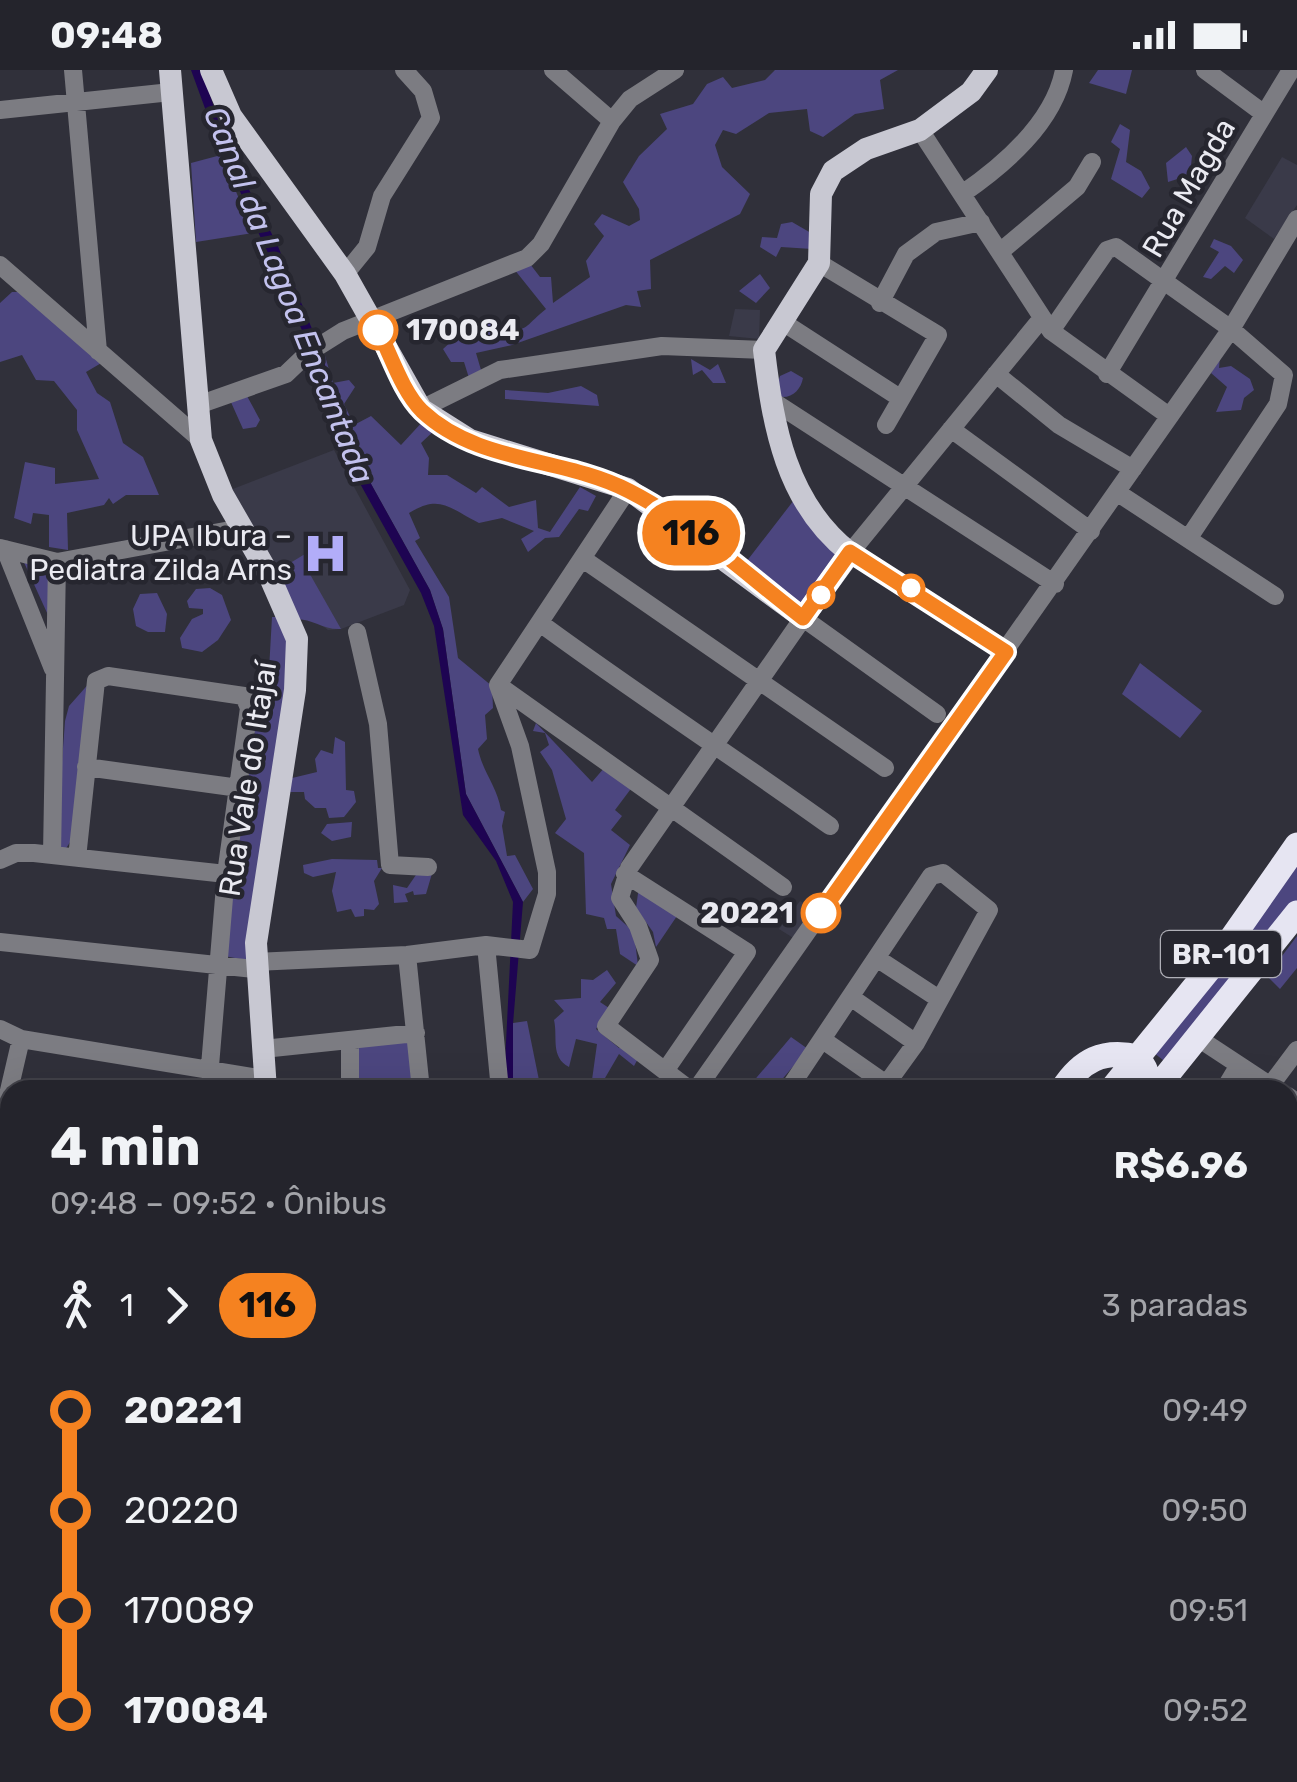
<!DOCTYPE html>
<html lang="pt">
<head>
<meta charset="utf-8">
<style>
  body { margin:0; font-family:Rubik,sans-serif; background:#303038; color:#f1f3f6; height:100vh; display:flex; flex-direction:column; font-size:38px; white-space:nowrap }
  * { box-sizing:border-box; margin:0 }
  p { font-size:32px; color:#a3a4a9 }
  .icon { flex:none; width:55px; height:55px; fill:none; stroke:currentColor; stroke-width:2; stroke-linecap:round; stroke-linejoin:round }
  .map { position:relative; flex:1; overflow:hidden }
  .panel { position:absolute; left:0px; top:1010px; width:1298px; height:702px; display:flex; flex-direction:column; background:#24242c; border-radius:30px 30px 0 0; box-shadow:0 10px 40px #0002,0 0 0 2px #414148 }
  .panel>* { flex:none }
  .badge { padding:0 20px; border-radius:32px; font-size:35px; line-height:65px }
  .map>.badge { position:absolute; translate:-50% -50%; box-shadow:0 0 0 5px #fff }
  .legs { display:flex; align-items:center; gap:15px; height:110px; padding:0 50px; font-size:32px }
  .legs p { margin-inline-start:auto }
  .head { display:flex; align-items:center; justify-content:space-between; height:170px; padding:0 50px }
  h1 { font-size:55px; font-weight:700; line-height:75px }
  ul { padding:0 50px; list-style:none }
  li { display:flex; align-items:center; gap:35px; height:100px; font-size:38px }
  li i { display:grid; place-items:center; width:15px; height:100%; margin:0 12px; background:currentColor }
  li i::after { content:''; width:25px; height:25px; margin:-12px; border:8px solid; border-radius:50%; background:#24242c }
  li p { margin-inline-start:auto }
  li:first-child i { background:linear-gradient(#0000 50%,currentColor 0) }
  li:last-child i { background:linear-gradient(currentColor 50%,#0000 0) }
  .status { display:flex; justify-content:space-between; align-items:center; height:70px; padding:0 50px; background:#24242c; direction:ltr }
  .status svg { height:28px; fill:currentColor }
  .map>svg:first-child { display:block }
  .built { fill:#3a3a49 }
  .green { fill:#4c467f }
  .water { fill:#1e0452 }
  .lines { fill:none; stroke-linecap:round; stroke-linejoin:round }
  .minor { stroke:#7c7c82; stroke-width:18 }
  .major { stroke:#c8c8d2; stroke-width:22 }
  .highway { stroke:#e6e5f2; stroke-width:25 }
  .line-1-casing { stroke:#fff; stroke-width:22 }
  .line-1 { stroke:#f58220; stroke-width:15 }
  .stop-1-dot { fill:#fff; stroke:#f58220; stroke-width:5 }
  .labels { text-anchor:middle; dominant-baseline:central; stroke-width:9; stroke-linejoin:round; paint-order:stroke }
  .shield { fill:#26262f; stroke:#afafb7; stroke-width:2.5 }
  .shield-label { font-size:28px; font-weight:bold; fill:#eaeaf1 }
  .street-label { font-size:30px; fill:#eaeaf1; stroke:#26262f }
  .stop-label { font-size:30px; font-weight:bold; fill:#eaeaf1; stroke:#26262f; text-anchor:start }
  .poi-label { font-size:30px; fill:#eaeaf1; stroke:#26262f; text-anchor:end }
  .water-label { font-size:32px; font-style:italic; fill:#c2c1ed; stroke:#26262f }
</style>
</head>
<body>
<div class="status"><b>09:48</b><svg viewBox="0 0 49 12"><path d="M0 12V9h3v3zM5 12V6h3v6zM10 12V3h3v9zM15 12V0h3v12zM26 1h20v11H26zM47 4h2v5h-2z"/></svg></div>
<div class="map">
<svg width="1297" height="1712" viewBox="0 0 1297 1712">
  <rect width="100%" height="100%" fill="#30303a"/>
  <!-- built -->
  <path class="built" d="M1282 87 1297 95V135L1274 169 1245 148Z
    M735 239 760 240 759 269 729 266Z
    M334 380 410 520 404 535 341 559 328 560 314 549H295L225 422Z
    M800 831 814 840 795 869 779 859Z"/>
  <!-- green -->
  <path class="green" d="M775 0H898L880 10 884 39 855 44 823 67 810 61 807 39 769 43 736 64 723 60 715 75 722 97 750 124 740 144 650 190 651 219 637 221 641 237 626 235 512 275 476 283 481 300 469 308 464 292H451L443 279 464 260 489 251 494 259C530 263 522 258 546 239L514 199 530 194 540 207H551L553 233 590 207 586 191 604 166 594 154 602 144 629 156 640 150 639 139 623 112 639 86 667 59 660 44 693 34 707 14 723 7 732 18 765 10Z
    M1098 0H1132L1126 24 1089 13Z
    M1120 54 1130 60 1126 92 1141 101 1150 118 1142 128 1111 109 1120 79 1111 72Z
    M1186 77 1192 86 1190 105 1168 112 1166 93Z
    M221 85 253 163 196 172 191 93Z
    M792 152 811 163 812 179 781 177 776 187 760 177 762 167 777 168 781 154Z
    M1214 169 1231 176 1243 190 1234 203 1225 196 1211 209 1203 207 1219 182 1210 177Z
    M760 204 770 218 756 233 739 221Z
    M12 222H25L103 292 86 302 97 323 110 332 123 373 143 387 159 425H126L113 434 109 428 104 435 67 443 68 480 49 477V445L33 443 31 454 14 448 25 392 55 398V414L99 409 77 360V340L54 311 36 310 22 285 0 292V233Z
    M325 286 333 313 349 310 355 317 344 334 354 355 371 346 401 375 425 349 437 358 421 373 429 388 428 405H447L476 423 482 417 509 437 536 430 538 458 550 462 580 417 596 426 588 441 579 439 559 467 545 468 528 482 521 469 534 461 502 448 479 453C449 438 440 424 409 443L420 468 415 471 449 527 458 588 492 616 493 638 485 645 487 669 478 679C483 703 497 716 501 740L505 742 502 756 507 786 515 785 533 819 523 832 466 724 443 559 430 520 355 385 322 288Z
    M1220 286 1219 298 1231 296 1250 309 1254 320 1244 328 1241 340 1216 342 1227 317 1211 303Z
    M691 289 710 300 718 294 726 313H713L702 300 693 305Z
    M791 301 803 308C801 319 793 328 781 327L775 321 780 306Z
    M581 316 597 325 599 336 505 329V320L548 323Z
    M247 326 260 350 256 357 243 359 230 330Z
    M794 430 835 484 802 534 743 496Z
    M305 484 312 495 307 499 341 559C323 560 314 549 295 549L272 504Z
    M22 488 48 499V545Z
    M210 518 222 525 231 550 218 570 202 582 182 578 180 568 192 549 203 544V539L189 538 187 531 196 519Z
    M157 523 167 544 165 562H148L136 556 133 539 140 524Z
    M272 547H284L289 603 246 890 224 886 257 642 269 600Z
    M1140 593 1202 641 1180 668 1122 624Z
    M92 610 72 769 65 780 56 774 65 651 69 636Z
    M536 653 592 712 605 697 633 716 615 740 622 746 611 760 630 775 611 814 616 846 634 862 638 896 620 884 616 859H607L604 848 586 844 584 783 555 763 566 749 552 700 540 682 549 675 545 663 533 661Z
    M335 667 345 672 346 720 354 721 356 732 344 747 329 748 326 738H315L305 729 304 722H287L288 709 317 702 315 689 321 680 333 684Z
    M352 752 351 767 332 771 321 763 327 754Z
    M332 789 377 790 378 798H382L374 811 379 834 374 840 364 839V846L355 847 351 839 337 842 332 821 336 802 313 807 304 803 303 795Z
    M1297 789V833L1168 994 1149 979Z
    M433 800 426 824 414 825 413 821 405 824 408 832 394 833 393 815 407 818 418 802Z
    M639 816 679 843 656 877 653 862 636 838Z
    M1297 866V898L1280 919 1267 906Z
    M607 900 616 913 600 932 609 938 596 959 619 978 626 975 640 985 634 996 619 984 598 1020H570L591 1017 597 974 576 969 569 997C550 987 558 967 554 950L564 941 554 930 581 928V909L593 910Z
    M527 951 541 1020H513V953Z
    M791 967 808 979 773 1020H746Z
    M409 972 414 1020H358V977Z
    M1288 1462H1294L1291 1498H1297V1556L1288 1555Z"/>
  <!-- water -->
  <path class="water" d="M191 0H202L226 75 277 174 317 271 355 385 430 520 443 559 466 724 523 832 513 954V1020H507L505 993 513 832 496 791 463 745 434 556 421 523 348 392 309 276 214 63Z"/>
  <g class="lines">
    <!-- minor -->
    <path class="minor" d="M73 0 98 281
      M553 0 612 51
      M1205 0 1263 43
      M0 40 171 22
      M920 60 1051 261 1169 346
      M962 124C1004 95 1054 53 1064 0
      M1000 182 1077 117 1092 92
      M819 193 938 265 886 355
      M0 195 201 370
      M345 204 367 177 382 126 431 48 423 21 404 0
      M880 233 906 184 936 162 981 152
      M781 251 900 328
      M1051 261 1107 180 1116 177 1231 259 1284 305 1278 334 1188 469
      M996 304 1059 355 1133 399
      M1107 304 1291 0
      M771 330 1055 514
      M201 334 286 304 308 283 343 261 527 188 541 174 612 51 630 29 675 0
      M421 339 500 300 662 276 764 280
      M951 359 1091 461
      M1118 423 1275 526
      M0 478 57 492 241 458
      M5 479 53 599
      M583 489 885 698
      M540 553C635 623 734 687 830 756
      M357 562 378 654 390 795 428 797
      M1006 582 850 483 1042 248
      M498 615 783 817
      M498 615 628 419
      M86 697 239 718
      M52 785 57 492
      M77 788 96 611 108 606 244 626 249 638 226 804 208 1020
      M0 790 16 783H34L226 804
      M625 804 747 882 665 1001
      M0 872 254 899
      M486 875 500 1020
      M407 885 421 1020
      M878 889 939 929
      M255 892 407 885 486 875 530 880 547 824V802L520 676 498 615
      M852 928 916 973
      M0 959 21 969 265 1009
      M1198 968 1277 1020
      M823 970 886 1014
      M350 971V1020
      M263 979 416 963
      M1270 1016 1297 980
      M690 1020 606 956 650 890 638 856 620 828 629 798 803 548 937 644
      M696 1020 1231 259 1297 149
      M788 1020 931 806 943 803 989 840 916 973 882 1020
      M1224 1020 1239 995
      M1288 1026 1297 1033
      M0 1059 21 969
      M0 1108 10 1109
      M1288 1152 1297 1162
      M0 1176 10 1182
      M0 1287 10 1297
      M0 1322 10 1312
      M1288 1340 1297 1337
      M1288 1430 1297 1431
      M0 1501 10 1513
      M0 1583 10 1574
      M1288 1656 1297 1651
      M0 1690 10 1681
      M322 1702 330 1712
      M439 1702 444 1712
      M891 1702 904 1712
      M169 1712V1705
      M239 1712V1706L278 1708 280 1712
      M531 1712 532 1702
      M603 1712V1702
      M1069 1712 1107 1709
      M1187 1712 1203 1702"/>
    <!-- major -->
    <path class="major" d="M170 0 201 370 223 425 269 505 297 569 295 620 256 873 266 1020
      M211 0 231 46 345 204 421 339 470 370 628 419 803 548 850 483C786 433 773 356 764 280L819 193 821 124 833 101 866 79 920 60 971 22 987 0
      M0 1386 10 1378
      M60 1712 74 1702"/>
    <!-- highway -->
    <path class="highway" d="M1062 1020C1081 990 1103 979 1138 987L1145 999
      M1111 1020 1215 892 1297 775
      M1155 1020 1297 843
      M698 1712 699 1702
      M728 1712 729 1702"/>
  </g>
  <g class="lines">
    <defs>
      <path id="line-1" d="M378 260C391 285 402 321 422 341 478 394 564 387 629 421 692 453 748 506 803 548L850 482 1006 582 821 843"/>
    </defs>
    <!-- line-1 casing -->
    <use href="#line-1" class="line-1-casing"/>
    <!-- line-1 -->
    <use href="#line-1" class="line-1"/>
  </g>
  <!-- icons -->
  <defs>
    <symbol id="hospital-bare" viewBox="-9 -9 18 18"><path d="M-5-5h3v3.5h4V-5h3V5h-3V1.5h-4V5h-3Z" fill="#b2adf9" stroke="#26262f" stroke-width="2.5" paint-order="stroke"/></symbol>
  </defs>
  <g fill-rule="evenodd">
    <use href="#hospital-bare" x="294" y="452" width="63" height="63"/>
  </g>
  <!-- markers -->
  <g class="stop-1-dot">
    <circle cx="378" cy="260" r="18"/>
    <circle cx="911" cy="518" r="12"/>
    <circle cx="821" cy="525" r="12"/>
    <circle cx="821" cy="843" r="18"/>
  </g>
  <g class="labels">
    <!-- shield labels -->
    <rect class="shield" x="1161" y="861" width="120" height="46" rx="8"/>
    <g class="shield-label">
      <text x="1221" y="884">BR-101</text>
    </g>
    <!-- street labels -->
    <g class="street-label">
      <text transform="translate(1189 118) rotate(-60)">Rua Magda</text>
      <text transform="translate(248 709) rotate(-81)">Rua Vale do Itajaí</text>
    </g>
    <!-- stop labels -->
    <g class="stop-label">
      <text x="406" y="260">170084</text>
      <text x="794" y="843" text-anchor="end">20221</text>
    </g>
    <!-- poi labels -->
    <g class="poi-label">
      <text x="292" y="466">UPA Ibura –<tspan x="292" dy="34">Pediatra Zilda Arns</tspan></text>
    </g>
    <!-- water labels -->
    <g class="water-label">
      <text transform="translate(289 225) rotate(68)">Canal da Lagoa Encantada</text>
    </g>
  </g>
</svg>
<b class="badge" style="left:691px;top:463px;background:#f58220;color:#111">116</b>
<section class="panel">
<div class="head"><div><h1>4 min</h1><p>09:48 – 09:52 · Ônibus</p></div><b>R$6.96</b></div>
<div class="legs"><svg class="icon" aria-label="walk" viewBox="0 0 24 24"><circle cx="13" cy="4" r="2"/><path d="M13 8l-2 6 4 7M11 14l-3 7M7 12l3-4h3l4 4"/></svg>1<svg class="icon" aria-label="forward" viewBox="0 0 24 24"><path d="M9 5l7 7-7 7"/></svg><b class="badge" style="background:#f58220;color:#111">116</b><p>3 paradas</p></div>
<ul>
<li><i style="color:#f58220"></i><b>20221</b><p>09:49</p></li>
<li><i style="color:#f58220"></i><span>20220</span><p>09:50</p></li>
<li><i style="color:#f58220"></i><span>170089</span><p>09:51</p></li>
<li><i style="color:#f58220"></i><b>170084</b><p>09:52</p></li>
</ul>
</section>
</div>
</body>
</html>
